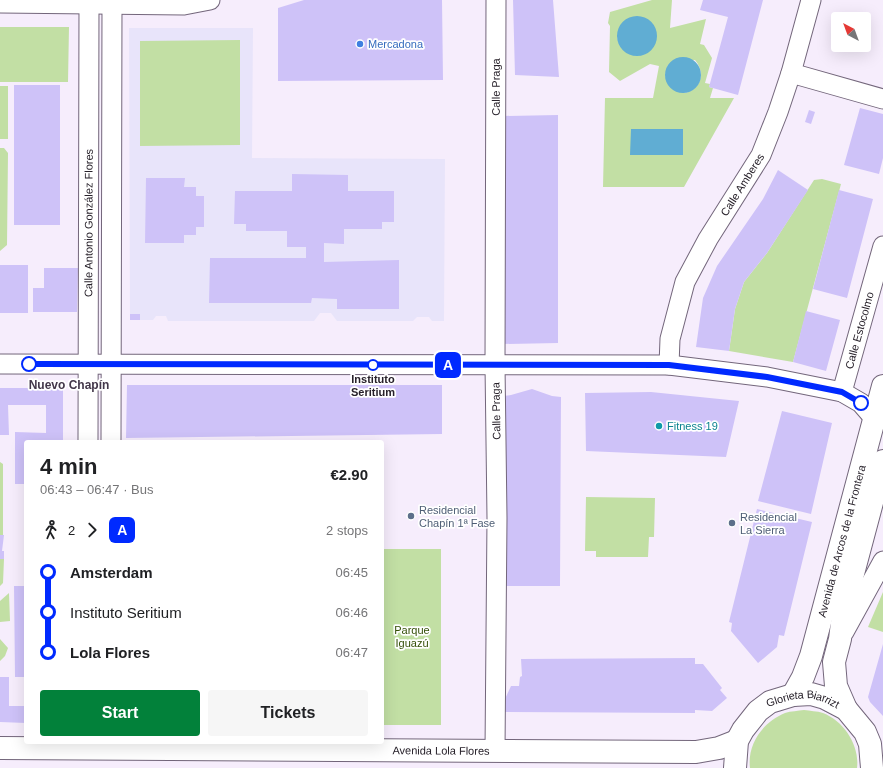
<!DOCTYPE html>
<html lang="en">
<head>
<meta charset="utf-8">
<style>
  body { margin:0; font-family:Helvetica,sans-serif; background:#f6f6f6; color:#202124; height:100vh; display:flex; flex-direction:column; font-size:15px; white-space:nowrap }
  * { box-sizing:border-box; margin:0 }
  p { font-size:13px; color:#757577 }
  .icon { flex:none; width:22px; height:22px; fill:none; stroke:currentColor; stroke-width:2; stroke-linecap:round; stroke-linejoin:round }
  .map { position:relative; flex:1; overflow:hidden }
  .drawer { position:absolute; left:24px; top:440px; width:360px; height:304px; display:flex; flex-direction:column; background:#fff; border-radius:4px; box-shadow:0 4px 16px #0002 }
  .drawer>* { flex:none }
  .badge { padding:0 8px; border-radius:6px; font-size:14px; line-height:26px }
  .needle { width:26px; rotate:319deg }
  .tools { position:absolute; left:831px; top:12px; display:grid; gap:8px }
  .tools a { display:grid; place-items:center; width:40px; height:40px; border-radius:4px; background:#fff; box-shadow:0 4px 16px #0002; font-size:20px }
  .map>.badge { position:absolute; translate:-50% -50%; box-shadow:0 0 0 2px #fff }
  .legs { display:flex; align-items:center; gap:6px; height:44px; padding:0 16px; font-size:13px }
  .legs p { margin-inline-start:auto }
  .head { display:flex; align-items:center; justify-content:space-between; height:68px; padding:0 16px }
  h1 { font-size:22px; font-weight:700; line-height:30px }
  .action { display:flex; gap:8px; margin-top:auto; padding:8px 16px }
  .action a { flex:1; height:46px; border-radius:4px; background:#02813a; color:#fff; font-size:16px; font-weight:700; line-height:46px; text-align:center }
  .action a+a { background:#f6f6f6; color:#202124 }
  ul { padding:0 16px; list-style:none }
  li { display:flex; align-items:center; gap:14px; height:40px; font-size:15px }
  li i { display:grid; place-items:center; width:6px; height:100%; margin:0 5px; background:currentColor }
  li i::after { content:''; width:10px; height:10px; margin:-5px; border:3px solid; border-radius:50%; background:#fff }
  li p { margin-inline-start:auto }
  li:first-child i { background:linear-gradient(#0000 50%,currentColor 0) }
  li:last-child i { background:linear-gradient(currentColor 50%,#0000 0) }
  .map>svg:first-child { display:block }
  .education { fill:#e8e4fa }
  .green { fill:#c2dfa4; fill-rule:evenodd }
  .water { fill:#60add3 }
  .building { fill:#cec2f8 }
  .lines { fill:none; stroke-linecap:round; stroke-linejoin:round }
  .minor-casing { stroke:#73667b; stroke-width:21 }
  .major-casing { stroke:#73667b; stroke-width:24 }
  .minor { stroke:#fff; stroke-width:19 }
  .major { stroke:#fff; stroke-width:22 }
  .line-1-casing { stroke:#fff; stroke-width:9 }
  .line-1 { stroke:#002aff; stroke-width:6 }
  .shop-dot { fill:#3f7fe0; stroke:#fff; stroke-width:1.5 }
  .stop-1-dot { fill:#fff; stroke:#002aff; stroke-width:2 }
  .culture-dot { fill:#0f9aa8; stroke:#fff; stroke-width:1.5 }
  .service-dot { fill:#5c6f8a; stroke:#fff; stroke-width:1.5 }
  .labels { text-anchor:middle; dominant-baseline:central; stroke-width:3.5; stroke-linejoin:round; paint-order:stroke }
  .shop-label { font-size:11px; fill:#366cbe; stroke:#fff; text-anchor:start }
  .street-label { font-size:11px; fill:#27212a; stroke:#fff }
  .stop-label { font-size:11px; font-weight:bold; fill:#27212a; stroke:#fff }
  .culture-label { font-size:11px; fill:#0d838f; stroke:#fff; text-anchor:start }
  .service-label { font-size:11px; fill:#4e5e75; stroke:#fff; text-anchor:start }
  .park-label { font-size:11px; fill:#344f07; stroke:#fff }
  .neighbourhood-label { font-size:12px; font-weight:bold; fill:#43374a; stroke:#fff }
</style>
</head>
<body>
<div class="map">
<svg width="883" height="768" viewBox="0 0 883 768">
  <rect width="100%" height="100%" fill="#f6edfc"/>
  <!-- education -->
  <path class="education" d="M129 28H253L252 158 445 159 444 321H432L429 317H417L413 321H337L331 313H320L314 321H168L166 316H156L153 320H130Z"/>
  <!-- green -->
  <path class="green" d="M652 0H672L670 28 706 19 700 44 704 45 712 58 705 83 710 84 709 87 713 88 710 98H734L684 187H603L605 98H653L659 66 650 64 620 81 609 72 610 26 608 23 610 12ZM617 37 645 54C631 58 620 52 617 37ZM695 60C706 73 701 89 685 93L665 76 668 65Z
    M0 27H69L68 82H0Z
    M240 40V145L140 146V41Z
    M0 86H8V139H0Z
    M0 148H4L8 153 7 245 0 251Z
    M822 179 841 184 793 362 729 351 735 309 744 282 767 253 814 180Z
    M0 462 3 464V535H0Z
    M586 497 655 498 654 537H649L648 557H596V551H585Z
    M382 549H441V725H382Z
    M0 559H4L3 583 0 586Z
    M883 592V632L868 627Z
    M9 593 10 621 0 622V601Z
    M0 639 8 648 5 656 0 661Z
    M804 710C810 711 817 711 823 713 844 721 860 746 857 768H750C747 744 763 722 785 713 791 711 798 711 804 710Z"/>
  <!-- water -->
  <path class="water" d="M617 36a20 20 0 1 1 40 0a20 20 0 1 1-40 0Z
    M665 75a18 18 0 1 1 36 0a18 18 0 1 1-36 0Z
    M631 129H683V155H630Z"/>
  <!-- building -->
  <path class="building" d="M304 0H442L443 80 278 81V8Z
    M513 0H553L559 77 515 75Z
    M703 0H763L738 95 709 87 728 17 700 10Z
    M14 85H60V225H14Z
    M860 108 883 114V158L879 174 844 165Z
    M809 110 815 112 811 124 805 122Z
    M558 115V343L503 344V116Z
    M778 170 808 190 767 253 744 282 735 309 729 351 696 347 703 298 717 266 763 199Z
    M292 174 348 175V191H394V222H382V229H344V244L324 243V262L399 260V309H337V299L312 298 311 303H209L210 258H306V247H287V231H246V224H234L235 191H292Z
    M146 178H185L184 187H196V196H204V227H196V235H184V243H145Z
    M839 190 873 199 847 298 813 289Z
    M0 265H28V313H0Z
    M44 268H78L77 312H33V288H44Z
    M806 311 840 320 826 371 793 362Z
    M130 314H140V320H130Z
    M127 385H442V434L126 438Z
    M0 388H63V442H26V484H15V432L46 433V405H8L9 435H0Z
    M532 389 552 396 561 397 560 586H505L503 396 511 395Z
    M651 392 739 401 726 457 586 451 585 393Z
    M782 411 832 423 811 514 758 501Z
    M757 509 812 522 784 636 779 635 777 647 758 663 731 631 732 623 729 622Z
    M0 535H4L2 551H4V559H0Z
    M14 586H26V677H15Z
    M883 644V716L870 702 868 697Z
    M695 658V664H703L722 688 720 690 727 698 712 711 695 710V713L502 712 504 701 511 686H519L520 677 522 676 521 659Z
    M0 677H9V706H26V723L0 722Z"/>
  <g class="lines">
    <defs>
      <g id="minor">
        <path d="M0 3 184 5 210 0"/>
        <path d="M791 73 883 99"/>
        <path d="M0 364 669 365 767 377 842 392 861 403 874 418"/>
        <path id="s1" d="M669 365 670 339 685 282 708 239 761 155 778 112 791 73 811 0"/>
        <path id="s2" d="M842 392 883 246"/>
        <path id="s3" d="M88 442 89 4"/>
        <path d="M111 442 112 4"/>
        <path d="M844 632 883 561"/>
        <path id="s4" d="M495 750 497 518 495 365 496 0"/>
      </g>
      <g id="major">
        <path id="s5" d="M793 695 803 677 811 656 883 386"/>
        <path d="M846 709 836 686 834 662 840 639 843 615 850 585 883 461"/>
        <path id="s6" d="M0 748 696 752 719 748 737 741"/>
        <path id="s7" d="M735 768 737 741 743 730 758 711 770 702 793 695 811 694 825 698 846 709 865 732 870 744 872 768"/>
      </g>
    </defs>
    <!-- minor casing -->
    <use href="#minor" class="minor-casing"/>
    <!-- major casing -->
    <use href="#major" class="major-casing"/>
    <!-- minor -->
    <use href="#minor" class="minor"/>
    <!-- major -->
    <use href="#major" class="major"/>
  </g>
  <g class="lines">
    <defs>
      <path id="line-1" d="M29 364 669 365 767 377 842 392 861 403"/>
    </defs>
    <!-- line-1 casing -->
    <use href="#line-1" class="line-1-casing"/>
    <!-- line-1 -->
    <use href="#line-1" class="line-1"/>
  </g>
  <!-- markers -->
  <circle class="shop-dot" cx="360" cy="44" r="4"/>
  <g class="stop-1-dot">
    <circle cx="29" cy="364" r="7"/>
    <circle cx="373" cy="365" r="5"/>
    <circle cx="861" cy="403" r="7"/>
  </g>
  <circle class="culture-dot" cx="659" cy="426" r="4"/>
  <g class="service-dot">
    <circle cx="411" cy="516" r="4"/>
    <circle cx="732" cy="523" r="4"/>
  </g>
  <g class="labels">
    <!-- shop labels -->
    <g class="shop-label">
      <text x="368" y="44">Mercadona</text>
    </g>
    <!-- street labels -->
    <g class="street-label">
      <text stroke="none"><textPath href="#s4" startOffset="663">Calle Praga</textPath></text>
      <text stroke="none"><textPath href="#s1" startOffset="198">Calle Amberes</textPath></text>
      <text stroke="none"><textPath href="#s3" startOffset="219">Calle Antonio González Flores</textPath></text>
      <text stroke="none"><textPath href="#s2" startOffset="64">Calle Estocolmo</textPath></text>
      <text transform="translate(496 411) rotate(-91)">Calle Praga</text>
      <text stroke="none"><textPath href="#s5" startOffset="162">Avenida de Arcos de la Frontera</textPath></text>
      <text stroke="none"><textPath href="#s7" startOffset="113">Glorieta Biarrizt</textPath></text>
      <text stroke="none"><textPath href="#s6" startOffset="441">Avenida Lola Flores</textPath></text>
    </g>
    <!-- stop labels -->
    <g class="stop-label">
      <text x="373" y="379">Instituto<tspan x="373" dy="13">Seritium</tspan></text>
    </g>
    <!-- culture labels -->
    <g class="culture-label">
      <text x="667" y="426">Fitness 19</text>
    </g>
    <!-- service labels -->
    <g class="service-label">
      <text x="419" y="510">Residencial<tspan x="419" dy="13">Chapín 1ª Fase</tspan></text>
      <text x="740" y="517">Residencial<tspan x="740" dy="13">La Sierra</tspan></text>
    </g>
    <!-- park labels -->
    <g class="park-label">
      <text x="412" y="630">Parque<tspan x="412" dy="13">Iguazú</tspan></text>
    </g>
    <!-- neighbourhood labels -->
    <g class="neighbourhood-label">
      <text x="69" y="385">Nuevo Chapín</text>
    </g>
  </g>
</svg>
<div class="tools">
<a><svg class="needle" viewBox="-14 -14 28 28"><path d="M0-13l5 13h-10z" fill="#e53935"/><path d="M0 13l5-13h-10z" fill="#757577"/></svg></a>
</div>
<b class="badge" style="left:448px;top:365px;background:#002aff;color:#fff">A</b>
<section class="drawer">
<div class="head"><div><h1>4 min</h1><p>06:43 – 06:47 · Bus</p></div><b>€2.90</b></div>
<div class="legs"><svg class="icon" aria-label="walk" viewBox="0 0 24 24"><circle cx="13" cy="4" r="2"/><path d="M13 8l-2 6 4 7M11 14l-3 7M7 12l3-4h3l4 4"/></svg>2<svg class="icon" aria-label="forward" viewBox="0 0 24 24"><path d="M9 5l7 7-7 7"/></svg><b class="badge" style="background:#002aff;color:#fff">A</b><p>2 stops</p></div>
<ul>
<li><i style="color:#002aff"></i><b>Amsterdam</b><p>06:45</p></li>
<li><i style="color:#002aff"></i><span>Instituto Seritium</span><p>06:46</p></li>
<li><i style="color:#002aff"></i><b>Lola Flores</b><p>06:47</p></li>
</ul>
<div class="action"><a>Start</a><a>Tickets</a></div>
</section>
</div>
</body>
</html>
